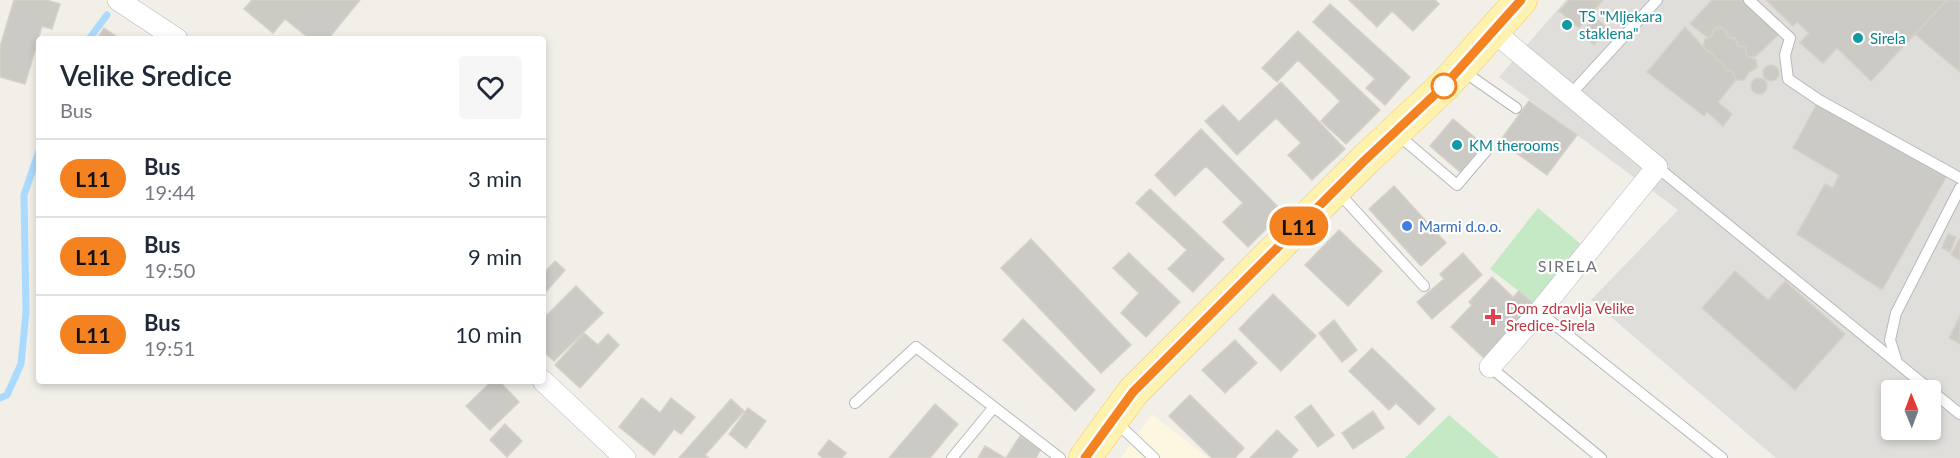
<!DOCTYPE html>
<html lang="en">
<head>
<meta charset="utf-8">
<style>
  body { margin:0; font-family:Lato,sans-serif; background:#f6f6f7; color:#1f2937; height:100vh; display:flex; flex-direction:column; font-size:22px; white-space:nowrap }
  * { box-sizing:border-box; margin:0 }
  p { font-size:20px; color:#747a83 }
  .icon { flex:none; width:33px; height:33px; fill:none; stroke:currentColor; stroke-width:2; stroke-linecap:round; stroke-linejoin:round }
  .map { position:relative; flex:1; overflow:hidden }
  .panel { position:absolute; left:36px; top:36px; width:510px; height:348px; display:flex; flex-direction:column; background:#fff; border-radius:6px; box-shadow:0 3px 9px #0003 }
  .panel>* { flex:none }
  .badge { padding:0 12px; border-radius:20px; font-size:21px; line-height:39px }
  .needle { width:39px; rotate:359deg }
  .tools { position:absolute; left:1881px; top:380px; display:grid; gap:12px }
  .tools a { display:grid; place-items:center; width:60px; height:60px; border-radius:6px; background:#fff; box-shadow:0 3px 9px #0003; font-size:30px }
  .map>.badge { position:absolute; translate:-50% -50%; box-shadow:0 0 0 3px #fff }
  .round { display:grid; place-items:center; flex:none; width:63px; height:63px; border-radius:6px; background:#f6f6f7 }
  .summary { display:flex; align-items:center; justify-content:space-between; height:102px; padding:0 24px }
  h1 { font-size:28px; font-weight:600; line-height:45px }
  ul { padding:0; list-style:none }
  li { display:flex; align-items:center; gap:18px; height:78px; padding:0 24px; border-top:2px solid #e0e1e3 }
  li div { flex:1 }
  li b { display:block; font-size:22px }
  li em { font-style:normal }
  li .badge { min-width:66px; font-weight:700; text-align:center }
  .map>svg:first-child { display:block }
  .commercial { fill:#fef7e0 }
  .industrial { fill:#e0deda; fill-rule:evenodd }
  .green { fill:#c5e8c5 }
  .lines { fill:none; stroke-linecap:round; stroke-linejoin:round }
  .stream { stroke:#aadaff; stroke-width:7 }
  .building { fill:#cccac5; stroke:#d6d1c6; stroke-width:1.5 }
  .service-casing { stroke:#b5b8bc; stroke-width:12 }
  .minor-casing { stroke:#b5b8bc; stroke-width:22 }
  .primary-casing { stroke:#f2c960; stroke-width:33 }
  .service { stroke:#fff; stroke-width:10 }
  .minor { stroke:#fff; stroke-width:21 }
  .primary { stroke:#fff2af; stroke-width:32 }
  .line-casing { stroke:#fff; stroke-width:14 }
  .line { stroke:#f58220; stroke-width:9 }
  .culture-dot { fill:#0f9aa8; stroke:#fff; stroke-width:2 }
  .stop-dot { fill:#fff; stroke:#f58220; stroke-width:3 }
  .shop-dot { fill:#3f7fe0; stroke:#fff; stroke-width:2 }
  .health-dot { fill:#e0444e; stroke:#fff; stroke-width:2 }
  .labels { text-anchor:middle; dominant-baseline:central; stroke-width:4.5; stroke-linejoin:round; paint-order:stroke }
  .culture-label { font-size:15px; fill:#0d838f; stroke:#fff; text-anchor:start }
  .shop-label { font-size:15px; fill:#366cbe; stroke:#fff; text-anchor:start }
  .health-label { font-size:15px; fill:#be3a42; stroke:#fff; text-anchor:start }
  .neighbourhood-label { font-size:16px; letter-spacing:1.5px; fill:#70757a; stroke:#fff }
</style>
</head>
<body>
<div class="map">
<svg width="1960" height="458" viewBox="0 0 1960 458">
  <rect width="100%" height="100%" fill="#f1efe8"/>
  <!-- commercial -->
  <path class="commercial" d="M1152 414 1208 458H1121Z"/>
  <!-- industrial -->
  <path class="industrial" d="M1566 0H1960V458H1776L1591 300 1678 210 1499 77ZM1892 390H1930V429H1892Z"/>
  <!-- green -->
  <path class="green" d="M1538 208 1589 251 1542 309 1490 269Z
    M1449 415 1499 458H1405Z"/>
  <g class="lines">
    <!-- stream -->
    <path class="stream" d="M89 39 107 15
      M0 398 7 395 21 364 26 312 24 195 39 151"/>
  </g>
  <!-- building -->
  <path class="building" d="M14 0H46L60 4 52 29 42 26 25 84 0 77V47Z
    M252 0H360L328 39H310L285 19 273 33 244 9Z
    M1349 0H1435L1439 4 1413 31 1392 11 1377 27Z
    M1569 0H1603L1579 28 1559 11Z
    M1712 0H1748L1781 32 1755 57 1747 56 1745 47 1738 46 1737 41 1728 37 1723 28H1715L1712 36 1707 37 1690 24Z
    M1766 0H1947L1871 81 1837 48 1823 63 1800 43 1809 33 1797 22 1793 26Z
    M1947 0H1960V72L1915 34Z
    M1330 4 1410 77 1385 105 1366 88 1375 79 1313 22Z
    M1594 17 1608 28 1594 45 1581 34Z
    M1565 18 1574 26 1569 32 1560 24Z
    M1685 27 1707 51 1712 53 1717 61 1722 62 1726 70 1732 71 1736 80 1718 102 1732 114 1723 126 1707 112 1704 116 1647 72Z
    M1720 27 1727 31 1728 37 1735 38 1738 46 1745 47 1747 56 1756 60 1757 68 1749 72 1744 80H1736L1732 71 1726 70 1722 62 1717 61 1712 53 1703 47 1705 39 1712 36 1713 30Z
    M104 28 120 39H97Z
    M1298 31 1380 110 1346 144 1321 121 1340 101 1298 60 1277 82 1262 68Z
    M1763 73a8 8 0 1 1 16 0a8 8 0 1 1-16 0Z
    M1751 86a8 8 0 1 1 16 0a8 8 0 1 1-16 0Z
    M1281 82 1345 149 1312 180 1288 155 1301 143 1276 118 1237 155 1205 121 1223 105 1239 122Z
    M1819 100 1949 172 1882 290 1797 234 1825 184 1833 188 1839 175 1793 148Z
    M1529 101 1577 135 1547 175 1500 141Z
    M1453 119 1484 145 1460 172 1430 146Z
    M1201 129 1283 212 1248 247 1223 222 1243 203 1206 166 1175 196 1155 175Z
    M1394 186 1446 243 1421 266 1369 209Z
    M1150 189 1224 259 1193 292 1168 269 1187 250 1136 203Z
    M1339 230 1382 271 1348 306 1305 265Z
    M1948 234 1956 237 1950 252 1942 248Z
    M1960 238V260L1951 255Z
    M1031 239 1131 345 1101 373 1001 268Z
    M1129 253 1180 302 1146 337 1121 313 1139 293 1113 268Z
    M1463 253 1482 275 1432 319 1417 302 1444 279 1440 274Z
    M555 261 565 270 543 295V274Z
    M1735 271 1768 300 1785 281 1845 334 1795 390 1702 308Z
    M1492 277 1513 297 1519 291 1536 306 1486 360 1451 327 1472 305 1469 302Z
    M576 286 603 313 554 361 543 351V319Z
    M1273 294 1316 336 1281 371 1239 329Z
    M1960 316V344L1949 338Z
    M1023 319 1095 390 1075 411 1003 340Z
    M1334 320 1357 350 1342 362 1319 333Z
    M584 333 598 345 608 334 619 345 580 388 555 365Z
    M1235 340 1257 363 1225 393 1202 370Z
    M1372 348 1435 409 1419 425 1396 403 1389 410 1349 371Z
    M492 381H499L519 402 490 430 466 406Z
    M1190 395 1244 448 1235 458H1212L1169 416Z
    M642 398 660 413 671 398 695 417 681 434 674 429 654 455 619 427Z
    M731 399 744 411 705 455 709 458H679Z
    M935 404 958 424 930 458H889Z
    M1311 405 1334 435 1318 447 1295 417Z
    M748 408 766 421 746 448 729 434Z
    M1373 411 1384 428 1353 449 1342 433Z
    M505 424 522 441 507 457 490 440Z
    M1277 430 1298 450 1291 458H1250Z
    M1020 436 1041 449 1036 458H1006Z
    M829 440 846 453 842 458H823L818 454Z
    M985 446 1005 458H978Z"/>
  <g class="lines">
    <defs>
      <path id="service" d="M1749 0 1790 38 1785 55 1788 79 1819 100 1960 178
        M1463 71 1516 108
        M1569 96 1657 0
        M1397 134 1457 185 1486 151
        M1657 167 1960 414
        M1338 192 1424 286
        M1539 312 1722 458
        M1897 362 1890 340 1896 313 1960 188
        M1490 367 1601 458
        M855 403 916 347 1060 458
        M1115 421 1154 458
        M952 458 994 407"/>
      <path id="minor" d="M118 0 177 39
        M1490 367 1539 312 1657 167 1494 32
        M543 381 625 458"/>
      <path id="primary" d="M1085 458 1133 392 1364 161 1444 86 1521 0"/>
    </defs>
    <!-- service casing -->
    <use href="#service" class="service-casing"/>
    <!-- minor casing -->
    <use href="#minor" class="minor-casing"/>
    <!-- primary casing -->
    <use href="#primary" class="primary-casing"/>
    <!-- service -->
    <use href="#service" class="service"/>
    <!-- minor -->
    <use href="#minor" class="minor"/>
    <!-- primary -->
    <use href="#primary" class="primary"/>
  </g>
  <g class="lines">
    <defs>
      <path id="line" d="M1085 458 1133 392 1364 161 1444 86 1521 0"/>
    </defs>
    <!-- line casing -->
    <use href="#line" class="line-casing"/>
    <!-- line -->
    <use href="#line" class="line"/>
  </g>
  <!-- markers -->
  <g class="culture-dot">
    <circle cx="1567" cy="25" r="6"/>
    <circle cx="1858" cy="38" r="6"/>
    <circle cx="1457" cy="145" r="6"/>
  </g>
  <circle class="stop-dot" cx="1444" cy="86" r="12"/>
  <circle class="shop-dot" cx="1407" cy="226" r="6"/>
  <path class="health-dot" d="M1490 308h6v6h6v6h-6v6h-6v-6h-6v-6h6z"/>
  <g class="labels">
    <!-- culture labels -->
    <g class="culture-label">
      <text x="1579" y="16">TS "Mljekara<tspan x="1579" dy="17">staklena"</tspan></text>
      <text x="1870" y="38">Sirela</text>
      <text x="1469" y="145">KM therooms</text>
    </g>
    <!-- shop labels -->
    <g class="shop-label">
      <text x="1419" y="226">Marmi d.o.o.</text>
    </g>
    <!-- health labels -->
    <g class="health-label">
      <text x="1506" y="308">Dom zdravlja Velike<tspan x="1506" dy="17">Sredice-Sirela</tspan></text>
    </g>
    <!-- neighbourhood labels -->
    <g class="neighbourhood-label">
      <text x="1568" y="265">SIRELA</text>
    </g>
  </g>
</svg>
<div class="tools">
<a><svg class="needle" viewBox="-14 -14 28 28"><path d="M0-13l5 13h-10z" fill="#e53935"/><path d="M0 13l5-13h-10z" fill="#747a83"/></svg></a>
</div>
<b class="badge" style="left:1299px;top:226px;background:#f58220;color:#111">L11</b>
<section class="panel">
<div class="summary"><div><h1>Velike Sredice</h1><p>Bus</p></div><a class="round"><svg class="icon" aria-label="heart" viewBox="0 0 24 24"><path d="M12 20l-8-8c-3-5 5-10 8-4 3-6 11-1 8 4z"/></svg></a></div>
<ul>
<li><span class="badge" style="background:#f58220;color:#111">L11</span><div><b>Bus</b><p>19:44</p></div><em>3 min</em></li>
<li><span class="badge" style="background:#f58220;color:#111">L11</span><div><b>Bus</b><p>19:50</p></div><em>9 min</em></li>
<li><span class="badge" style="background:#f58220;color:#111">L11</span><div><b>Bus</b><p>19:51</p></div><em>10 min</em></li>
</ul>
</section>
</div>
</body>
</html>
